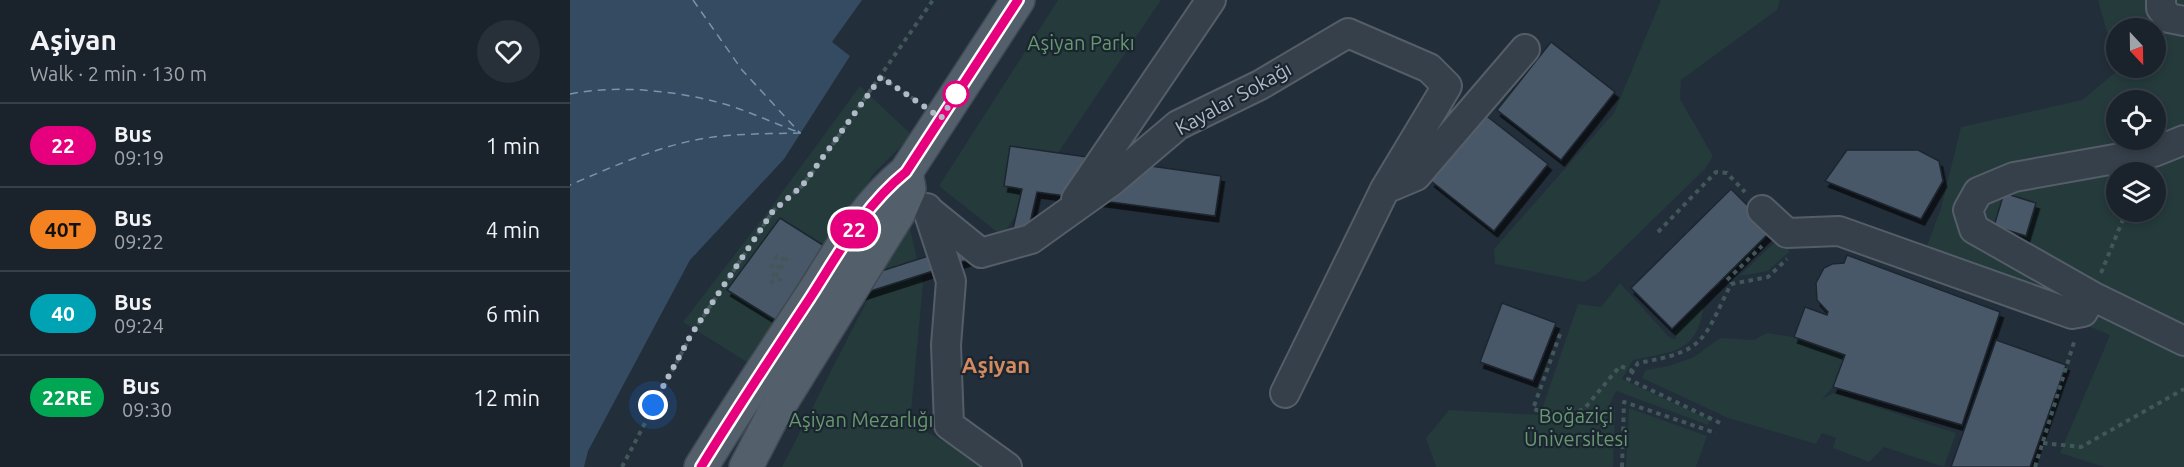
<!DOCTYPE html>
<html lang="en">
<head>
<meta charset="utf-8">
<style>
  body { margin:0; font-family:Ubuntu,sans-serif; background:#272f38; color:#f1f3f6; height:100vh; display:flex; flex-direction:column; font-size:22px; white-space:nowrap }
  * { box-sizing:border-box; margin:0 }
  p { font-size:20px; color:#9fa4a9 }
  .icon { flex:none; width:33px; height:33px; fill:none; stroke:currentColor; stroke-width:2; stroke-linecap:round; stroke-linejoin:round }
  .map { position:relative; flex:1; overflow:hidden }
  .details { display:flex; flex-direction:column; background:#1a222c; width:570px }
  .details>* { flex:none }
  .badge { padding:0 12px; border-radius:20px; font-size:21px; line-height:39px }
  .needle { width:39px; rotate:158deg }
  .buttons { position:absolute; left:1536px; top:18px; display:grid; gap:12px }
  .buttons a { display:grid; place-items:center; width:60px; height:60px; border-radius:50%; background:#1a222c; box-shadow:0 3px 9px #0003,0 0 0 2px #383f48; font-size:30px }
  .you { position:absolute; width:30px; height:30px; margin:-15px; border:4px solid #fff; border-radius:50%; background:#1a73e8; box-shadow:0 0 0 9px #1a73e833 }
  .map>.badge { position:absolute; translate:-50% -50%; box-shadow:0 0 0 3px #fff }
  .round { display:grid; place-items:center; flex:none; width:63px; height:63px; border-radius:32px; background:#272f38 }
  .overview { display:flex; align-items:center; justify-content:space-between; height:102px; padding:0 30px }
  h1 { font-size:28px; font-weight:700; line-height:45px }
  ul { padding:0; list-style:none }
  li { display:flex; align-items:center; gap:18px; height:84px; padding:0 30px; border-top:2px solid #383f48 }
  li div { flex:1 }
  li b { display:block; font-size:22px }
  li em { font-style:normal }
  li .badge { min-width:66px; font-weight:700; text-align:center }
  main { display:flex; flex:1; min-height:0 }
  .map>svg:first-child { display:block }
  .green { fill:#243a3b; fill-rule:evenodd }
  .water { fill:#354b62 }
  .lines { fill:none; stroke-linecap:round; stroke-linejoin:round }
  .ferry { stroke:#7893af; stroke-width:1.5; stroke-dasharray:8 6; stroke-linecap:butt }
  .building { fill:#4a5867; stroke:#1d2731; stroke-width:1.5; filter:url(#shadow) }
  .minor-casing { stroke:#545d68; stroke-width:32 }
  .major-casing { stroke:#3f4954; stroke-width:36 }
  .path { stroke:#425759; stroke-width:4; stroke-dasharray:4.5 4.5; stroke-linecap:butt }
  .minor { stroke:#36404b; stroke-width:28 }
  .major { stroke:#535f6b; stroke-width:33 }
  .line-casing { stroke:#fff; stroke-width:14 }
  .line { stroke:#e6007e; stroke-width:9 }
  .walk { stroke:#b1bac7; stroke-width:6; stroke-dasharray:0 10.8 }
  .stop-dot { fill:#fff; stroke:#e6007e; stroke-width:3 }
  .labels { text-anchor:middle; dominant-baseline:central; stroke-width:4.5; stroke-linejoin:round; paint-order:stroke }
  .park-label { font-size:20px; fill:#679870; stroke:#1b252f }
  .street-label { font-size:20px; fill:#b1bac7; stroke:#1b252f }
  .quarter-label { font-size:22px; font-weight:bold; fill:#d48a5e; stroke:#1b252f }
</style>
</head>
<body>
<main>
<section class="details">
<div class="overview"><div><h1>Aşiyan</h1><p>Walk · 2 min · 130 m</p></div><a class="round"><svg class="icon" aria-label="heart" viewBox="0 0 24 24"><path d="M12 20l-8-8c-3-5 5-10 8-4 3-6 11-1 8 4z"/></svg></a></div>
<ul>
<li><span class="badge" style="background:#e6007e;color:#fff">22</span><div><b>Bus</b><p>09:19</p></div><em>1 min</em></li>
<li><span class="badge" style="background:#f58220;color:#111">40T</span><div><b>Bus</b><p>09:22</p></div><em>4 min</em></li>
<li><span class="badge" style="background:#00a3b4;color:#fff">40</span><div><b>Bus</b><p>09:24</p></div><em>6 min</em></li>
<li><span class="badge" style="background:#00a651;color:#fff">22RE</span><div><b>Bus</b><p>09:30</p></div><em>12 min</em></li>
</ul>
</section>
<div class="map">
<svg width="1614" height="467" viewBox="0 0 1614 467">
  <defs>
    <filter id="shadow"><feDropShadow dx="3.5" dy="6" stdDeviation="0" flood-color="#0009"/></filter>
  </defs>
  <rect width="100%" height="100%" fill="#222e3a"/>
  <!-- green -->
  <path class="green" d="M488 0H591L432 236 369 186Z
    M1091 0H1210L1207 10 1111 80 1110 99 1143 156 1136 168 1027 274 1014 282 925 264 924 249 1044 113Z
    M1528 0H1614V467H1534L1490 453 1540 335 1440 294 1354 254 1371 208 1391 127 1512 100 1548 70V68H1586V28H1546V64ZM1546 100H1586V140H1546ZM1546 172H1586V212H1546Z
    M290 86 342 135 304 173 183 366 113 322 199 210Z
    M338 220 353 284 340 423 421 467H212Z
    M1207 240 1220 251 1198 271 1169 276Z
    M1050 283 1100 338 1106 339 1104 332 1132 302 1134 303C1128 353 1106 351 1063 360L1052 379 1140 420 1138 425 1046 391 1039 406 1045 409 1043 467H866L856 438 879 410 970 415 1008 304 1031 307Z
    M1197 333 1224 337 1275 355 1263 387 1252 399 1263 393 1386 433 1374 467 1314 447 1299 462 1263 448 1266 438 1252 433 1246 444 1158 418 1072 378 1076 370 1099 366 1124 357 1150 338 1184 340Z
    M1059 408 1137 436 1126 467H1056Z"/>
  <!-- water -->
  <path class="water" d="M0 0H292L262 42 280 56 214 159 120 260 18 451 14 467H0Z"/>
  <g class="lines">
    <!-- ferry -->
    <path class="ferry" d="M123 0 172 70 230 133
      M0 94C46 85 98 90 143 101 173 108 202 123 231 133 191 134 150 133 112 143 73 153 37 169 0 185"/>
  </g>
  <!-- building -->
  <path class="building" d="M981 42 1045 92 991 160 927 110Z
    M914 114 978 164 924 231 861 181Z
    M440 146 651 176 645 216 467 192 460 223 475 235 207 321 157 290 210 218 256 247 252 290 443 229 452 189 434 186Z
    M1277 150H1348L1369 161 1373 181 1351 219 1255 181Z
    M1161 189 1202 230 1102 329 1061 288Z
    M1434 193 1466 203 1456 236 1424 226Z
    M1277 255 1430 312 1392 425 1263 387 1275 355 1224 337 1235 307 1257 315 1258 312 1247 300 1246 283 1254 268 1262 264 1274 263Z
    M932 303 986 323 963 381 910 362Z
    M1426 340 1496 365 1460 467H1381Z"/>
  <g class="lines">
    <defs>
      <path id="minor" d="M1591 0V8L1599 18 1614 21
        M1614 140 1584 152 1444 177 1408 192 1398 210 1404 229 1522 296 1614 341
        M815 189 846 176 955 49
        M506 199 641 0
        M357 208 381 281 376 345 379 425 437 467
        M358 210 411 253 461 239 542 181 608 125 690 85 778 33 859 68 877 86 815 189 715 393
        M1192 210 1217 233 1269 231 1502 314 1513 312 1522 296"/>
      <path id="major" d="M131 467C166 410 203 354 240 298 269 253 293 207 336 172L448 0
        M176 467 202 417 328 214 339 189 336 172"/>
    </defs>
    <!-- minor casing -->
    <use href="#minor" class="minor-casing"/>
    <!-- major casing -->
    <use href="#major" class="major-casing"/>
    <!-- path -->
    <path class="path" d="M311 77 348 102
      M1088 232 1146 172 1157 173 1175 192
      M201 268 207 256 213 259 203 275 215 283
      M1531 273 1556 212
      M1157 280 1192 246
      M201 284 217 258
      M990 334 963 409C981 414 996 417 1014 409L1050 366 1063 371
      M1150 423 1058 379 1068 363C1136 351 1132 342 1161 284L1198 277 1217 259
      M1473 443 1511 447 1614 389
      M52 467 121 335 203 211 232 186 254 157 363 0
      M1052 467 1054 402 1146 433
      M1465 467 1505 339"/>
    <!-- minor -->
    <use href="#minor" class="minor"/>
    <!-- major -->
    <use href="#major" class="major"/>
  </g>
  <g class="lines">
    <defs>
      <path id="line" d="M131 467C166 410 203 354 240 298 269 253 293 207 336 172L448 0"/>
    </defs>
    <!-- line casing -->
    <use href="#line" class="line-casing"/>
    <!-- line -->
    <use href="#line" class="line"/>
    <!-- walk -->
    <path class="walk" d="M83 405 121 335 203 211 232 186 311 77 371 118 389 90 386 94"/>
  </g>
  <!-- markers -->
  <circle class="stop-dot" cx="386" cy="94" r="12"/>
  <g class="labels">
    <!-- park labels -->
    <g class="park-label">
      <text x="511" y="42">Aşiyan Parkı</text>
      <text x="1006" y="415">Boğaziçi<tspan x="1006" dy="23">Üniversitesi</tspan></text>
      <text x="291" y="419">Aşiyan Mezarlığı</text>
    </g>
    <!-- street labels -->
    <g class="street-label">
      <text transform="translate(663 98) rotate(-29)">Kayalar Sokağı</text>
    </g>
    <!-- quarter labels -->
    <g class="quarter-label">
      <text x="426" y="364">Aşiyan</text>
    </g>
  </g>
</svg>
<div class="buttons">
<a><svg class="needle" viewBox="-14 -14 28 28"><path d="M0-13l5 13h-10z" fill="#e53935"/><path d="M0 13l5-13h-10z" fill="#9fa4a9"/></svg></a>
<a><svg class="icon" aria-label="locate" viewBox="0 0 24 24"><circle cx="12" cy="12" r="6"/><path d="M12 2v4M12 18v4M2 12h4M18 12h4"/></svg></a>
<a><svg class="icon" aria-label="layers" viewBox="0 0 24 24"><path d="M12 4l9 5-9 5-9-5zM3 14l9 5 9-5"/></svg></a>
</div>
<div class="you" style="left:83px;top:405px"></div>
<b class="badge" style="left:284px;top:229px;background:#e6007e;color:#fff">22</b>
</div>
</main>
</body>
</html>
